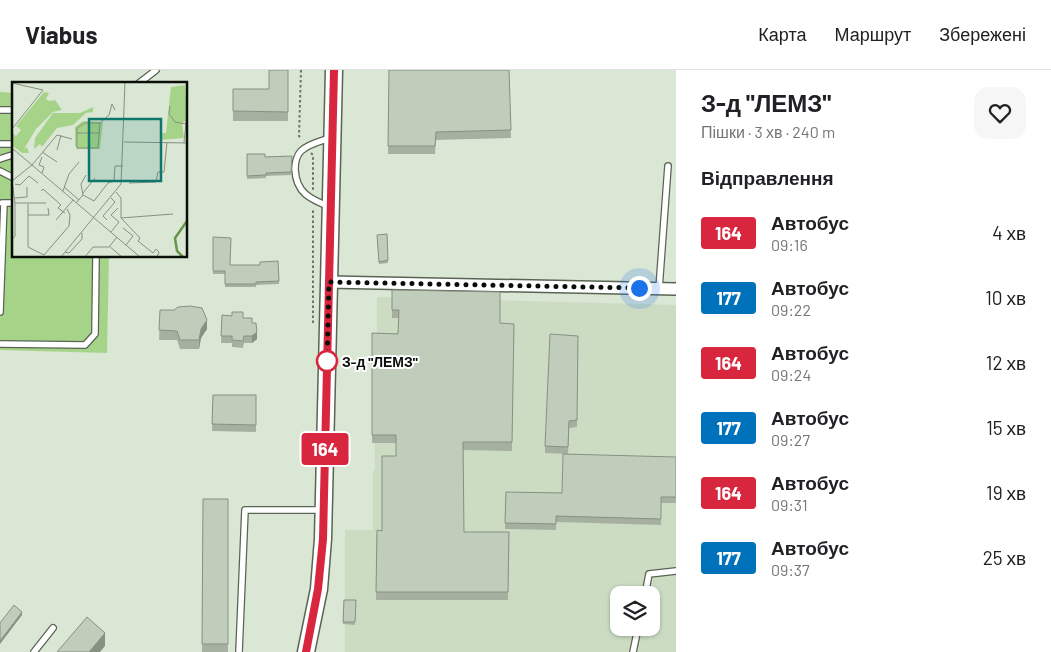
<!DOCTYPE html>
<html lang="uk">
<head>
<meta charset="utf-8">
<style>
  body { margin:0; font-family:Barlow,sans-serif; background:#f6f6f6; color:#202124; height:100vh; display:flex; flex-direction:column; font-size:19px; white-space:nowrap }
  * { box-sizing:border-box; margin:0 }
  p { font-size:16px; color:#757577 }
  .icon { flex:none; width:28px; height:28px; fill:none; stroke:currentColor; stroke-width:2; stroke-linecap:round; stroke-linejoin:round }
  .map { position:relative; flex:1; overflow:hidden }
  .side { display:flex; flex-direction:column; background:#fff; width:375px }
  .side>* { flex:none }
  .badge { padding:0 10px; border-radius:4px; font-size:18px; line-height:32px }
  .controls { position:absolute; left:610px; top:516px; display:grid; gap:10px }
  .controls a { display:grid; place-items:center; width:50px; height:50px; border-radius:10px; background:#fff; box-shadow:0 1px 4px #0004; font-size:25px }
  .you { position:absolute; width:25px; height:25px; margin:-12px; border:4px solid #fff; border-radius:50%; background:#1a73e8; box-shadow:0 0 0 8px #1a73e833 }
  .map>.badge { position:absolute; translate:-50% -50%; box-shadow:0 0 0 2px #fff }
  h2 { padding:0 25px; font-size:19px; line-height:45px }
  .round { display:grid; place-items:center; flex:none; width:52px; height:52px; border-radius:15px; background:#f6f6f6 }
  .summary { display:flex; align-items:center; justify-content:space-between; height:85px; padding:0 25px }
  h1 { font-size:24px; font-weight:700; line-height:38px }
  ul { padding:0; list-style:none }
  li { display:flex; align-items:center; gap:15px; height:65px; padding:0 25px }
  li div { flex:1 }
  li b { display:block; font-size:19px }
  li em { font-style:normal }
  li .badge { min-width:55px; font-weight:700; text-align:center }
  header { display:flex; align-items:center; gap:30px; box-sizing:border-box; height:70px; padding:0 25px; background:#fff; border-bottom:1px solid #e0e0e0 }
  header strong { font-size:24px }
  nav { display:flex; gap:28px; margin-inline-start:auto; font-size:18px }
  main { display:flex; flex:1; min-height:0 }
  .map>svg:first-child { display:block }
  .built { fill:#ccdcc3; fill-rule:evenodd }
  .green { fill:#a5d489 }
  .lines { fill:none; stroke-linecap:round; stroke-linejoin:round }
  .lane-casing { stroke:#596454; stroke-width:8 }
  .street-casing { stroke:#596454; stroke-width:14 }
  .secondary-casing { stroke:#596454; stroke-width:19 }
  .path { stroke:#6b7267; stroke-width:2; stroke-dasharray:2.5 2.5; stroke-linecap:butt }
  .lane { stroke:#fff; stroke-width:5.5 }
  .street { stroke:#fff; stroke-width:11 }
  .secondary { stroke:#fff; stroke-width:16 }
  .wall { fill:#a6b0a1 }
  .shaded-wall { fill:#879083 }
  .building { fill:#c1cdbb; stroke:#879083 }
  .line-casing { stroke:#fff; stroke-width:11 }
  .line { stroke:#d7263d; stroke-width:8 }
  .walk { stroke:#0a0e08; stroke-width:5; stroke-dasharray:0 9 }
  .stop-dot { fill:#fff; stroke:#d7263d; stroke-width:2.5 }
  .labels { text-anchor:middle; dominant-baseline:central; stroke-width:4; stroke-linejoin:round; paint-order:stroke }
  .stop-label { font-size:14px; font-weight:bold; fill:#0a0e08; stroke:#fff; text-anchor:start }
  .inset-river { fill:none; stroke:#669548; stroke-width:2.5 }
  .inset-road { fill:none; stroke:#879083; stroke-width:1 }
  .view { fill:#0f766e; fill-opacity:0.15; stroke:#0f766e; stroke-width:2.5 }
  .inset-edge { fill:none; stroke:#0a0e08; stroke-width:2.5 }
</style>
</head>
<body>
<header>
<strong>Viabus</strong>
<nav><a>Карта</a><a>Маршрут</a><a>Збережені</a></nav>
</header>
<main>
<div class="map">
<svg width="676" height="582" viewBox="0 0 676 582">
  <rect width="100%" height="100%" fill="#dbe7d5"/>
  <!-- built -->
  <path class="built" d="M377 227 676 235V582H345V460H373V402L375 399 373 267H377ZM619 525H651V558H619Z"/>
  <!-- green -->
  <path class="green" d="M0 22 14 23V186H109L107 283 0 280Z"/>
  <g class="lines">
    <defs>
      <path id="lane" d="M138 14 156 0
        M0 40H14
        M0 74H14
        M0 89 12 85 14 86
        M0 101 14 108
        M2 133H14
        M330 137C310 129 296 123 295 99 295 93 297 85 301 81 308 74 321 71 330 68
        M659 219 668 96
        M0 242 4 133
        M0 274 85 275 95 264 96 186
        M645 525 649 504 676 501
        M34 582 53 558
        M239 582 245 440H321
        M633 582 638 558"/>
      <path id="street" d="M329 212 676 219"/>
      <path id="secondary" d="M306 582 319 519 323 469 334 0"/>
    </defs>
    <!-- lane casing -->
    <use href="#lane" class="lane-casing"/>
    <!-- street casing -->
    <use href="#street" class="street-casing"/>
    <!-- secondary casing -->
    <use href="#secondary" class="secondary-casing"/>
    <!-- path -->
    <path class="path" d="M301 0 299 66 301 69
      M311 83 313 85V120
      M313 253V138"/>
    <!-- lane -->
    <use href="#lane" class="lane"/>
    <!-- street -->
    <use href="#street" class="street"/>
    <!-- secondary -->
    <use href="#secondary" class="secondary"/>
  </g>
  <!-- wall -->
  <path class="wall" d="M288 0V51H233V19H269Z
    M389 0H509L511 68 436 70 435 84H388Z
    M247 84 265 87 292 86 291 105 266 106V108L247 109Z
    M387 164 388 193 379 194 377 165Z
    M213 167 230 195 279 211V214L256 215V217H225V204H213Z
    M392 220 500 253 514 254 512 381 463 380 464 462H509L508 530H376L377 460 382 461 396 386V373H372V263L398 264V248H392Z
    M160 240 207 259 201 268 199 279H180L177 270H159Z
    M222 245 243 248 252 253 257 269 252 273H244L243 278 232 277V273H221Z
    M578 266 577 357 569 358 568 384 545 383V376Z
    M213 325H256V362L212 361Z
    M676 387V433H661V455L556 452V460L505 459 506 422 562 423Z
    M203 429H228V582H202Z
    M344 530H356L355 555 343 554Z"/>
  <!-- shaded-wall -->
  <path class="shaded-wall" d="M207 250V259L201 268 199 279V270L201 259Z
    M257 262V269L252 273V266Z
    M22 542V545L0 574V571Z
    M105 563V576L100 582H89Z"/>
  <!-- building -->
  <path class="building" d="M269 0H288V42L233 41V19H269Z
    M389 0H509L511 60 436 62 435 76H388Z
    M247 84H265V87L292 86 291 102 266 103V105L247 106Z
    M387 164 388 190 379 192 377 165Z
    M213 167 231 168 230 195H260V192L278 191 279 211 256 212V214H225V201H213Z
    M392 220 500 222V253L514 254 512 372H463L464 462H509L508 522H376L377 460 382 461V386H396V365H372V263L398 264 399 240H392Z
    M190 236 202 238 207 250 201 259 199 270H180L177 261 159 260 160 240H174L178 237Z
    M232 242H243V248H252V253H256L257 262 252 266H244L243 271 232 270V266H221L222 245 232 246Z
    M550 264 578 266 577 350 569 351 568 377 545 376Z
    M213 325H256V355L212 354Z
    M563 384 676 387V427H661V449L556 446V454L505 453 506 422 562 423Z
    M203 429H228V574H202Z
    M344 530H356L355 552H343Z
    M14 535 22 542 0 571V553Z
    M87 547 105 563 89 582H57Z"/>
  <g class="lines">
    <defs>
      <path id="line" d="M306 582 318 519 323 469 334 0"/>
    </defs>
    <!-- line casing -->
    <use href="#line" class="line-casing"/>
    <!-- line -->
    <use href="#line" class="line"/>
    <!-- walk -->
    <path class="walk" d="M327 291 329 212 639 218"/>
  </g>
  <!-- markers -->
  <circle class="stop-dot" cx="327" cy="291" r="10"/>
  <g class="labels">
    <!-- stop labels -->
    <g class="stop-label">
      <text x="342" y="291">З-д "ЛЕМЗ"</text>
    </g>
  </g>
  <!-- overview -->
  <g transform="translate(12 12)">
    <rect width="175" height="175" fill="#dbe7d5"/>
    <path d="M173 3 175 38 170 41 172 56 148 58V51H154L159 5ZM32 10 37 11 34 17 37 19 43 18 50 28 41 30 24 47 12 67 15 65 17 71H10L0 63V51L4 54 9 48 4 44ZM81 25V30L74 31 61 43 45 46 30 65 28 62 22 67 23 56 41 31H68ZM71 39 91 40 88 67H65L63 63V45Z" fill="#a5d489"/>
    <path class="inset-river" d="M171 175 165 169 163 156 175 139"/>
    <path class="inset-road" d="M0 1 31 8 0 47M158 24 157 32 163 40 174 42M73 41H88L86 66H65V46ZM88 41 97 33 100 22 103 28M65 51H87M112 60 175 61M172 61 175 31M0 66 128 175M45 68 49 53M30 70 45 80M30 91 32 85 27 83 30 75M0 99 20 83 45 53 60 57M0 99 3 121H34M117 101 144 100 146 90H152L155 60M3 102 8 103 17 94 26 101M52 105 67 118M29 109 31 107 49 123 46 126 53 131M51 109 57 92 67 80M104 110 109 116V136L161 132M71 111 83 96M71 113 69 102 74 93M3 116 15 115V105M64 121 71 113 82 119 96 101 102 99 103 84H111M16 122V165L32 173 57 144 58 133 55 127M16 133H37L36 126M109 136 128 156 126 159 141 171 144 167 147 170 145 175M44 138 61 118M95 138 91 134 103 120 99 116M111 146 121 154 114 163M99 150 107 140 99 133 106 126M0 158 3 154V121M97 164 110 175M53 170 57 171 70 157V151M49 175 109 102 113 0M73 175 81 165H97L105 155"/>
    <path class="view" d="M77 37H149V99H77Z"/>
    <rect width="175" height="175" class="inset-edge"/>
  </g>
</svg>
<div class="controls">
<a><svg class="icon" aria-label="layers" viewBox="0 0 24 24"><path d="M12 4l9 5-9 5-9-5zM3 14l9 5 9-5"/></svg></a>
</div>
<div class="you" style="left:639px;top:218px"></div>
<b class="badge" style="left:325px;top:379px;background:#d7263d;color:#fff">164</b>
</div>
<section class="side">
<div class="summary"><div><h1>З-д &quot;ЛЕМЗ&quot;</h1><p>Пішки · 3 хв · 240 m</p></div><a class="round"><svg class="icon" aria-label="heart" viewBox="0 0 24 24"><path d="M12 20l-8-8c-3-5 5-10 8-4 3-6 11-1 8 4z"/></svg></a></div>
<h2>Відправлення</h2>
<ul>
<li><span class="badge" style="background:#d7263d;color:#fff">164</span><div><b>Автобус</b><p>09:16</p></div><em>4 хв</em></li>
<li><span class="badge" style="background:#0072bc;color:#fff">177</span><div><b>Автобус</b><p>09:22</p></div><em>10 хв</em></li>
<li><span class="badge" style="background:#d7263d;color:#fff">164</span><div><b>Автобус</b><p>09:24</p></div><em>12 хв</em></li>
<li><span class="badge" style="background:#0072bc;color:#fff">177</span><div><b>Автобус</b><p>09:27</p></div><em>15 хв</em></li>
<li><span class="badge" style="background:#d7263d;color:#fff">164</span><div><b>Автобус</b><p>09:31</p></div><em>19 хв</em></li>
<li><span class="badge" style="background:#0072bc;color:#fff">177</span><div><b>Автобус</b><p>09:37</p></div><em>25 хв</em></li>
</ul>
</section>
</main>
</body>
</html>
